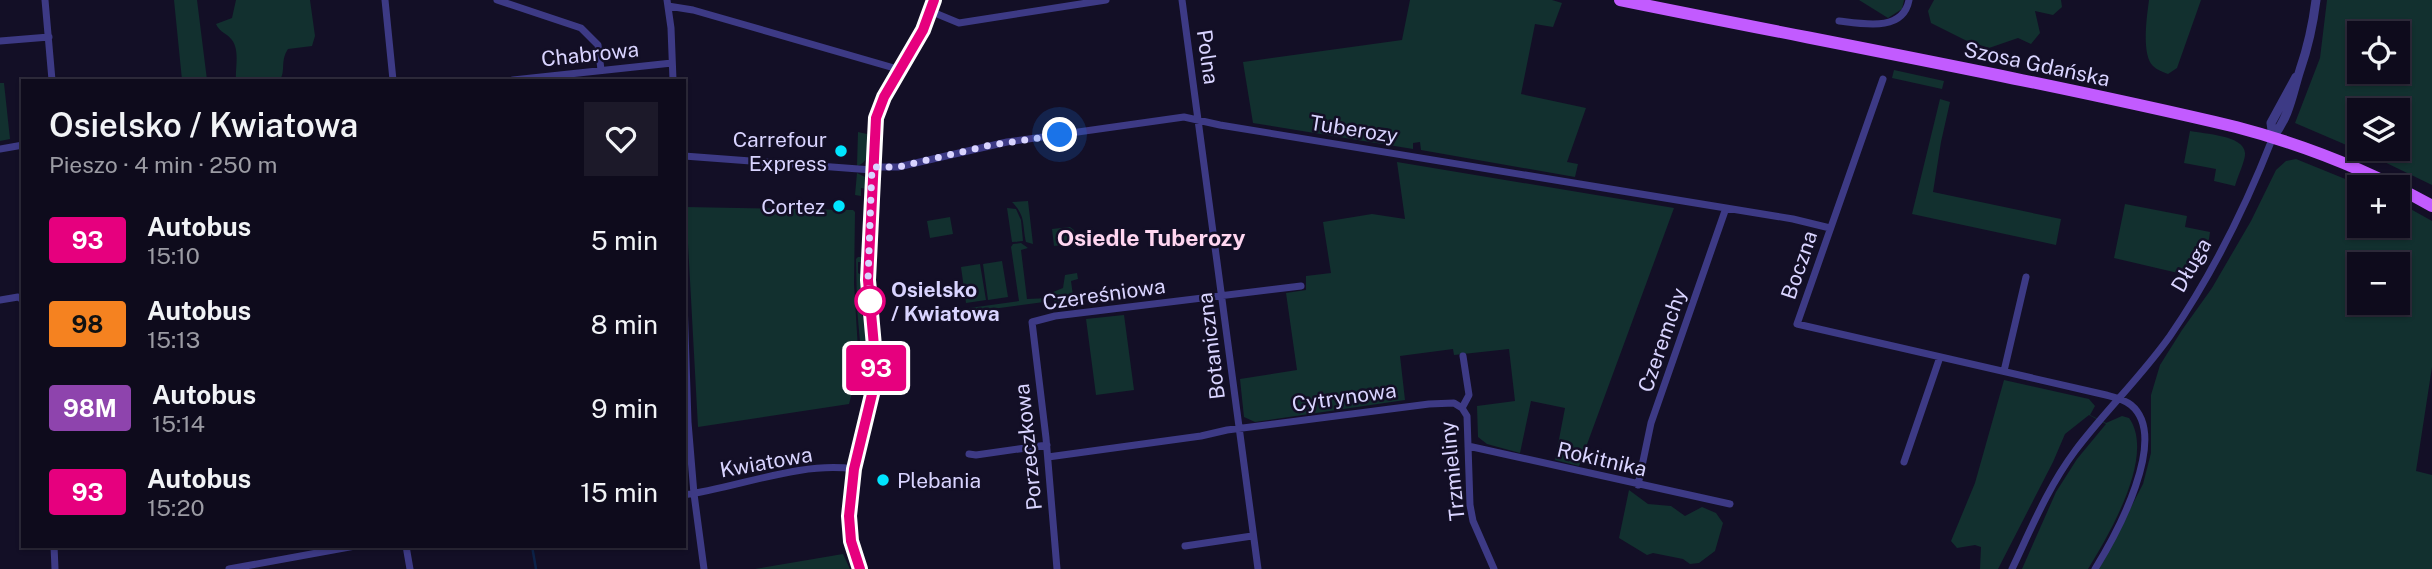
<!DOCTYPE html>
<html lang="pl">
<head>
<meta charset="utf-8">
<style>
  body { margin:0; font-family:"Public Sans",sans-serif; background:#1c1929; color:#f1f3f6; height:100vh; display:flex; flex-direction:column; font-size:26px; white-space:nowrap }
  * { box-sizing:border-box; margin:0 }
  p { font-size:23px; color:#9b9ba3 }
  .icon { flex:none; width:38px; height:38px; fill:none; stroke:currentColor; stroke-width:2; stroke-linecap:round; stroke-linejoin:round }
  .map { position:relative; flex:1; overflow:hidden }
  .side { position:absolute; left:21px; top:79px; width:665px; height:469px; display:flex; flex-direction:column; background:#0e0b1c; border-radius:0px; box-shadow:0 2px 5px #0004,0 0 0 2px #2e2b3b }
  .side>* { flex:none }
  .badge { padding:0 14px; border-radius:5px; font-size:24px; line-height:46px }
  .fabs { position:absolute; left:2347px; top:21px; display:grid; gap:14px }
  .fabs a { display:grid; place-items:center; width:63px; height:63px; border-radius:0px; background:#0e0b1c; box-shadow:0 2px 5px #0004,0 0 0 2px #2e2b3b; font-size:35px }
  .you { position:absolute; width:35px; height:35px; margin:-18px; border:5px solid #fff; border-radius:50%; background:#1a73e8; box-shadow:0 0 0 10px #1a73e833 }
  .map>.badge { position:absolute; translate:-50% -50%; box-shadow:0 0 0 4px #fff }
  .round { display:grid; place-items:center; flex:none; width:74px; height:74px; border-radius:0px; background:#1c1929 }
  .overview { display:flex; align-items:center; justify-content:space-between; height:119px; padding:0 28px }
  h1 { font-size:33px; font-weight:600; line-height:52px }
  ul { padding:0; list-style:none }
  li { display:flex; align-items:center; gap:21px; height:84px; padding:0 28px }
  li div { flex:1 }
  li b { display:block; font-size:26px }
  li em { font-style:normal }
  li .badge { min-width:77px; font-weight:700; text-align:center }
  .map>svg:first-child { display:block }
  .green { fill:#12302f; fill-rule:evenodd }
  .lines { fill:none; stroke-linecap:round; stroke-linejoin:round }
  .stream { stroke:#0c2248; stroke-width:2.5 }
  .minor { stroke:#3d3a85; stroke-width:7 }
  .tertiary { stroke:#3d3a85; stroke-width:9 }
  .primary { stroke:#c25bff; stroke-width:12 }
  .line-casing { stroke:#fff; stroke-width:16 }
  .line { stroke:#e6007e; stroke-width:10 }
  .walk { stroke:#d9d4ff; stroke-width:7; stroke-dasharray:0 12.6 }
  .poi-dot { fill:#00e5ff; stroke:#130f26; stroke-width:2.5 }
  .stop-dot { fill:#fff; stroke:#e6007e; stroke-width:3.5 }
  .labels { text-anchor:middle; dominant-baseline:central; stroke-width:5; stroke-linejoin:round; paint-order:stroke }
  .street-label { font-size:21px; fill:#d9d4ff; stroke:#130f26 }
  .poi-label { font-size:21px; fill:#d9d4ff; stroke:#130f26; text-anchor:end }
  .stop-label { font-size:21px; font-weight:bold; fill:#d9d4ff; stroke:#130f26; text-anchor:start }
  .neighbourhood-label { font-size:23px; font-weight:bold; fill:#ffd6f0; stroke:#130f26 }
</style>
</head>
<body>
<div class="map">
<svg width="2432" height="569" viewBox="0 0 2432 569">
  <rect width="100%" height="100%" fill="#130f26"/>
  <!-- green -->
  <path class="green" d="M174 0H197L207 80H182Z
    M236 0H310L315 36 312 46 288 49C280 61 286 70 280 80H236C235 68 240 51 232 40 227 33 220 33 216 24L232 18Z
    M1410 0H1552L1562 3 1553 27 1535 24 1521 94 1586 108 1567 162 1578 164 1575 177 1421 150 1420 142 1413 143V149L1253 123 1243 62 1402 40Z
    M1859 0H1904L1902 9 1888 18Z
    M1934 0H2061L2062 7 2053 15 2035 11 2040 33 2031 44 2018 38 1989 48 1965 40 1931 23 1928 11Z
    M2149 0H2201L2177 68 2168 74C2163 72 2157 70 2153 66 2141 54 2147 16 2149 0Z
    M2327 0H2432V185L2372 156 2295 123 2320 58ZM2359 33H2398V72H2359ZM2359 110H2398V149H2359Z
    M1894 70 1944 81 1942 89 1892 78Z
    M0 83H4L10 139 0 141Z
    M1940 99 1950 102 1941 142 1933 192 2061 219 2056 245 1912 214Z
    M2190 131C2204 134 2244 135 2245 153 2246 159 2237 178 2235 186L2214 181 2216 169 2184 163Z
    M858 132 867 134C873 145 870 162 857 166Z
    M2296 159 2365 187H2359V226H2398V202L2432 221V367L2416 471 2432 475V569H2099L2143 484 2151 453V395L2160 365 2182 330 2212 288 2251 221 2276 170 2286 161ZM2359 264H2398V303H2359Z
    M1397 162 1674 208 1579 466 1555 460 1565 408 1531 401 1520 453 1487 444 1478 437 1477 406 1515 401 1509 349 1454 355 1453 349 1400 356 1405 400 1255 422 1244 417 1240 379 1297 370 1286 293 1306 290V276L1331 273 1323 222 1372 214 1405 219Z
    M857 173 865 177 868 189 861 188V196L855 195Z
    M1028 201 1033 244 1026 242C1022 224 1026 216 1012 202Z
    M2125 204 2187 216 2185 227 2210 232 2209 239 2189 278 2178 273 2114 258Z
    M686 207 853 210 855 212 854 284 859 366 849 404 698 427Z
    M1007 208 1016 209 1021 220 1023 241 1012 242Z
    M950 217 953 234 930 238 927 221Z
    M1070 227 1074 230 1076 243 1054 246 1052 229Z
    M1021 243 1028 248 1021 250 1027 299 1051 298 1044 299V302L955 314V310L1019 301 1011 247 1013 244Z
    M858 257H865L864 262H858V273L864 276 861 297 858 298 860 303 857 306 856 259Z
    M1002 261 1008 297 988 300 983 264Z
    M980 264 986 300 966 303 961 267Z
    M1077 273 1078 279 1071 281 1074 303 1080 302V306L1055 309 1053 292 1063 288 1065 275Z
    M857 308 860 309 869 334 872 365 870 385 864 388 862 392 856 389 862 364Z
    M1124 315 1134 390 1096 395 1086 319Z
    M2004 380 2089 399 2095 406 2090 415 2106 423 2122 416 2129 418C2156 455 2109 535 2088 569H2022L2056 492 2077 459 2106 424 2089 415 2065 434 2053 462 1998 569H1980L1981 547 1975 545 1957 548 1951 541 1975 483Z
    M1629 490 1648 504 1671 506 1685 516 1702 507 1716 513 1723 523 1715 551 1699 563 1690 564 1683 559 1653 553 1647 555 1619 538Z
    M843 554 850 569H755Z"/>
  <g class="lines">
    <!-- stream -->
    <path class="stream" d="M532 546 536 569"/>
    <!-- minor -->
    <path class="minor" d="M45 0 52 80
      M385 0 393 80
      M497 0 581 28 598 45 601 70
      M667 0 671 28 673 80
      M1182 0 1258 569
      M668 6 693 10 901 70
      M930 11 959 23 1106 0
      M1839 21C1864 24 1903 32 1909 0
      M0 41 49 37
      M1883 79 1797 324 2106 395C2114 397 2124 399 2131 405 2170 437 2116 535 2095 569
      M513 80 672 63
      M0 149 23 145
      M684 156 872 170
      M872 167H898L1007 142 1184 117 1220 125 1793 219 1830 228
      M0 300 18 297 23 300
      M684 300 688 422 694 494 704 569
      M2004 371 2026 277
      M1462 408 1469 395 1463 356
      M1468 446 1730 504
      M969 454 976 455 1047 445
      M1048 457 1201 436 1227 430 1429 404 1454 403 1462 408 1467 416 1470 505 1473 521 1494 569
      M1904 462 1940 357
      M1638 485 1651 423 1726 208
      M684 495C737 488 800 461 854 469
      M54 546 55 569
      M406 546 410 569
      M1185 546 1252 536
      M229 569 355 546
      M1057 569 1046 438 1032 322 1055 316 1301 286
      M2012 569C2031 529 2048 487 2075 451 2105 411 2141 377 2170 336 2212 275 2246 206 2273 137"/>
    <!-- tertiary -->
    <path class="tertiary" d="M2273 137C2290 115 2292 95 2300 70 2308 47 2313 24 2316 0
      M2273 137 2271 123 2296 77
      M860 569 851 541 849 513 854 469 873 390 876 368 868 280 876 118 884 97 923 30 934 0"/>
    <!-- primary -->
    <path class="primary" d="M1620 0C1826 42 2032 79 2236 127 2305 145 2370 171 2432 206"/>
  </g>
  <g class="lines">
    <defs>
      <path id="line" d="M860 569 851 541 849 516 854 469 873 390 876 368 868 280 876 118 884 97 923 30 934 0"/>
    </defs>
    <!-- line casing -->
    <use href="#line" class="line-casing"/>
    <!-- line -->
    <use href="#line" class="line"/>
    <!-- walk -->
    <path class="walk" d="M870 301 868 280 872 167H898L991 145 1060 135"/>
  </g>
  <!-- markers -->
  <g class="poi-dot">
    <circle cx="841" cy="151" r="7"/>
    <circle cx="839" cy="206" r="7"/>
    <circle cx="883" cy="480" r="7"/>
  </g>
  <circle class="stop-dot" cx="870" cy="301" r="14"/>
  <g class="labels">
    <!-- street labels -->
    <g class="street-label">
      <text transform="translate(590 54) rotate(-6)">Chabrowa</text>
      <text transform="translate(1208 57) rotate(82)">Polna</text>
      <text transform="translate(2037 64) rotate(12)">Szosa Gdańska</text>
      <text transform="translate(1354 129) rotate(9)">Tuberozy</text>
      <text transform="translate(1799 265) rotate(-71)">Boczna</text>
      <text transform="translate(2191 265) rotate(-60)">Długa</text>
      <text transform="translate(1104 294) rotate(-8)">Czereśniowa</text>
      <text transform="translate(1662 340) rotate(-71)">Czeremchy</text>
      <text transform="translate(1211 346) rotate(-97)">Botaniczna</text>
      <text transform="translate(1344 397) rotate(-8)">Cytrynowa</text>
      <text transform="translate(1028 447) rotate(-96)">Porzeczkowa</text>
      <text transform="translate(1602 459) rotate(13)">Rokitnika</text>
      <text transform="translate(766 462) rotate(-10)">Kwiatowa</text>
      <text transform="translate(1452 471) rotate(-96)">Trzmieliny</text>
    </g>
    <!-- poi labels -->
    <g class="poi-label">
      <text x="827" y="139">Carrefour<tspan x="827" dy="24">Express</tspan></text>
      <text x="825" y="206">Cortez</text>
      <text x="897" y="480" text-anchor="start">Plebania</text>
    </g>
    <!-- stop labels -->
    <g class="stop-label">
      <text x="891" y="289">Osielsko<tspan x="891" dy="24">/ Kwiatowa</tspan></text>
    </g>
    <!-- neighbourhood labels -->
    <g class="neighbourhood-label">
      <text x="1151" y="237">Osiedle Tuberozy</text>
    </g>
  </g>
</svg>
<div class="fabs">
<a><svg class="icon" aria-label="locate" viewBox="0 0 24 24"><circle cx="12" cy="12" r="6"/><path d="M12 2v4M12 18v4M2 12h4M18 12h4"/></svg></a>
<a><svg class="icon" aria-label="layers" viewBox="0 0 24 24"><path d="M12 4l9 5-9 5-9-5zM3 14l9 5 9-5"/></svg></a>
<a>+</a>
<a>−</a>
</div>
<div class="you" style="left:1060px;top:135px"></div>
<b class="badge" style="left:876px;top:368px;background:#e6007e;color:#fff">93</b>
<section class="side">
<div class="overview"><div><h1>Osielsko / Kwiatowa</h1><p>Pieszo · 4 min · 250 m</p></div><a class="round"><svg class="icon" aria-label="heart" viewBox="0 0 24 24"><path d="M12 20l-8-8c-3-5 5-10 8-4 3-6 11-1 8 4z"/></svg></a></div>
<ul>
<li><span class="badge" style="background:#e6007e;color:#fff">93</span><div><b>Autobus</b><p>15:10</p></div><em>5 min</em></li>
<li><span class="badge" style="background:#f58220;color:#111">98</span><div><b>Autobus</b><p>15:13</p></div><em>8 min</em></li>
<li><span class="badge" style="background:#8e44ad;color:#fff">98M</span><div><b>Autobus</b><p>15:14</p></div><em>9 min</em></li>
<li><span class="badge" style="background:#e6007e;color:#fff">93</span><div><b>Autobus</b><p>15:20</p></div><em>15 min</em></li>
</ul>
</section>
</div>
</body>
</html>
